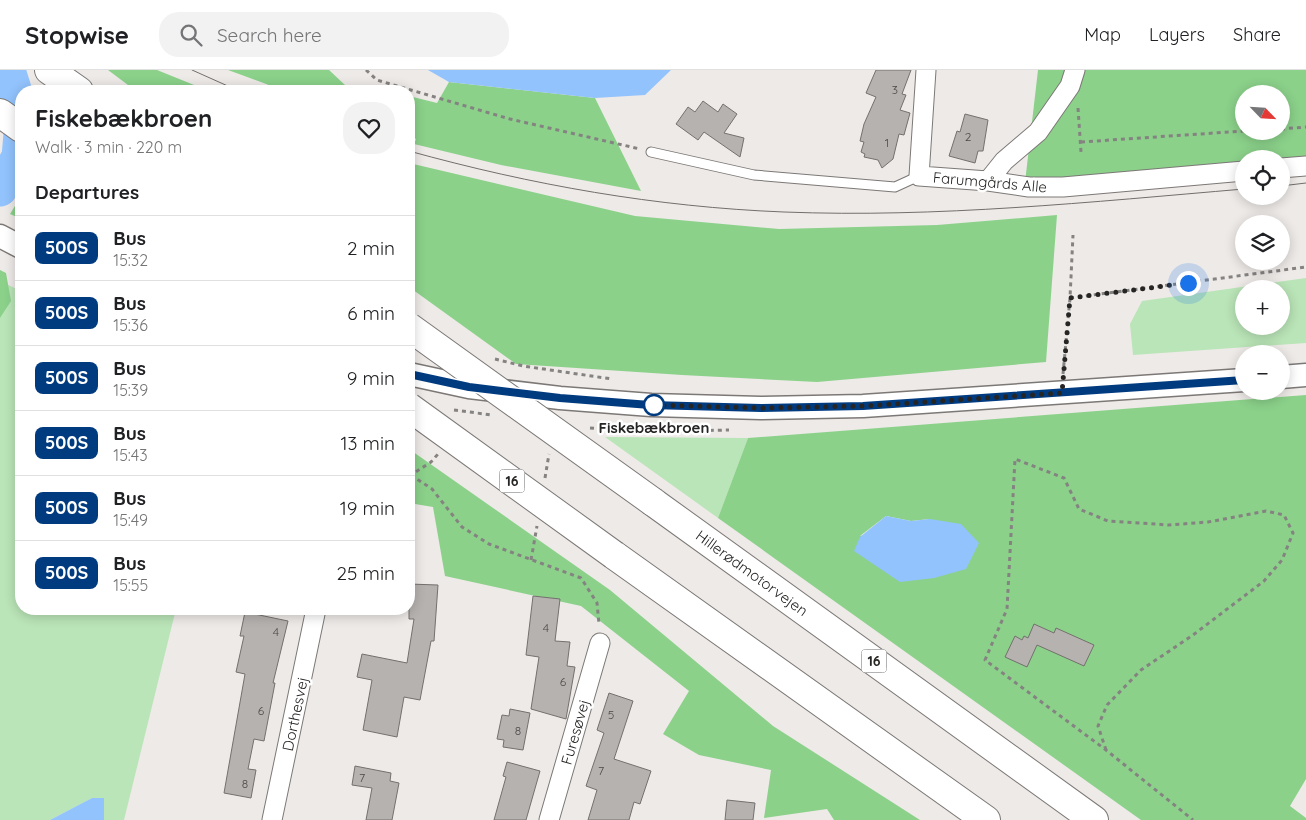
<!DOCTYPE html>
<html lang="en">
<head>
<meta charset="utf-8">
<style>
  body { margin:0; font-family:Quicksand,sans-serif; background:#f2f2f2; color:#202124; height:100vh; display:flex; flex-direction:column; font-size:19px; white-space:nowrap }
  * { box-sizing:border-box; margin:0 }
  p { font-size:16px; color:#757577 }
  .icon { flex:none; width:28px; height:28px; fill:none; stroke:currentColor; stroke-width:2; stroke-linecap:round; stroke-linejoin:round }
  .map { position:relative; flex:1; overflow:hidden }
  .side { position:absolute; left:15px; top:15px; width:400px; height:530px; display:flex; flex-direction:column; background:#fff; border-radius:20px; box-shadow:0 2px 12px #0003 }
  .side>* { flex:none }
  .badge { padding:0 10px; border-radius:8px; font-size:18px; line-height:32px }
  .needle { width:32px; rotate:115deg }
  .tools { position:absolute; left:1235px; top:15px; display:grid; gap:10px }
  .tools a { display:grid; place-items:center; width:55px; height:55px; border-radius:50%; background:#fff; box-shadow:0 2px 12px #0003; font-size:25px }
  .you { position:absolute; width:25px; height:25px; margin:-12px; border:4px solid #fff; border-radius:50%; background:#1a73e8; box-shadow:0 0 0 8px #1a73e833 }
  .map>.badge { position:absolute; translate:-50% -50%; box-shadow:0 0 0 2px #fff }
  h2 { padding:0 20px; font-size:19px; line-height:45px }
  .round { display:grid; place-items:center; flex:none; width:52px; height:52px; border-radius:20px; background:#f2f2f2 }
  .summary { display:flex; align-items:center; justify-content:space-between; height:85px; padding:0 20px }
  h1 { font-size:24px; font-weight:800; line-height:38px }
  ul { padding:0; list-style:none }
  li { display:flex; align-items:center; gap:15px; height:65px; padding:0 20px; border-top:1px solid #e0e0e0 }
  li div { flex:1 }
  li b { display:block; font-size:19px }
  li em { font-style:normal }
  li .badge { min-width:55px; font-weight:700; text-align:center }
  header { display:flex; align-items:center; gap:30px; box-sizing:border-box; height:70px; padding:0 25px; background:#fff; border-bottom:1px solid #e0e0e0 }
  header strong { font-size:24px }
  nav { display:flex; gap:28px; margin-inline-start:auto; font-size:18px }
  .search { width:350px; height:45px; background:#f2f2f2; display:flex; align-items:center; gap:12px; box-sizing:border-box; padding:0 18px; border-radius:20px; color:#757577; font-size:19px }
  .map>svg:first-child { display:block }
  .green { fill:#bae5b8; fill-rule:evenodd }
  .forest { fill:#8bd18a; fill-rule:evenodd }
  .water { fill:#92c3fd }
  .lines { fill:none; stroke-linecap:round; stroke-linejoin:round }
  .river { stroke:#92c3fd; stroke-width:35 }
  .building { fill:#b6b2b0; stroke:#73706e }
  .service-casing { stroke:#7c7876; stroke-width:11 }
  .minor-casing { stroke:#7c7876; stroke-width:21 }
  .tertiary-casing { stroke:#7c7876; stroke-width:25 }
  .motorway-casing { stroke:#7c7876; stroke-width:30 }
  .path { stroke:#858381; stroke-width:3; stroke-dasharray:4 4; stroke-linecap:butt }
  .service { stroke:#fff; stroke-width:9 }
  .minor { stroke:#fff; stroke-width:19 }
  .tertiary { stroke:#fff; stroke-width:22 }
  .motorway { stroke:#fff; stroke-width:28 }
  .tram { stroke:#716f6d; stroke-width:1 }
  .motorway-bridge-casing { stroke:#7c7876; stroke-width:30; stroke-linecap:butt }
  .motorway-bridge { stroke:#fff; stroke-width:28 }
  .line-casing { stroke:#fff; stroke-width:11 }
  .line { stroke:#003b80; stroke-width:8 }
  .walk { stroke:#262524; stroke-width:5; stroke-dasharray:0 9 }
  .stop-dot { fill:#fff; stroke:#003b80; stroke-width:2.5 }
  .labels { text-anchor:middle; dominant-baseline:central; stroke-width:5; stroke-linejoin:round; paint-order:stroke }
  .number-label { font-size:12px; fill:#4a4847 }
  .shield { fill:#fff; stroke:#676666; stroke-width:1 }
  .shield-label { font-size:14px; font-weight:bold; fill:#262524 }
  .street-label { font-size:15px; fill:#262524; stroke:#fff }
  .stop-label { font-size:15px; font-weight:bold; fill:#262524; stroke:#fff }
</style>
</head>
<body>
<header>
<strong>Stopwise</strong>
<div class="search"><svg class="icon" aria-label="search" viewBox="0 0 24 24"><circle cx="10" cy="10" r="6"/><path d="M15 15l6 6"/></svg>Search here</div>
<nav><a>Map</a><a>Layers</a><a>Share</a></nav>
</header>
<div class="map">
<svg width="1306" height="750" viewBox="0 0 1306 750">
  <rect width="100%" height="100%" fill="#eeeae8"/>
  <!-- green -->
  <path class="green" d="M1306 208V273L1133 285 1130 254 1142 231ZM1244 219H1281V256H1244Z
    M0 211 21 221V539H176L124 750H104V728H92L50 750H0Z
    M605 367 748 368 718 448Z"/>
  <!-- forest -->
  <path class="forest" d="M108 0H157L209 21H136Z
    M228 0H329L345 15 390 21H285Z
    M1038 0H1306V87L1244 89V94L1024 121ZM1244 24H1281V61H1244Z
    M449 12 595 28 641 121 501 95 414 74 416 69 409 66V26L437 33Z
    M409 93 635 146 779 159 937 155 1057 145 1046 292 817 312 682 305 516 294 409 217Z
    M21 126V149L10 144Z
    M0 200 6 203 11 231 0 248Z
    M1306 325V709L1290 736 1306 748V750H1141L718 448 748 368ZM886 446 911 451 930 449 860 466Z
    M409 379 610 520 773 656 920 750H834L827 739 764 748 771 700 699 685 663 664 689 621 581 536 445 506 433 437 409 433Z"/>
  <!-- water -->
  <path class="water" d="M428 0H671L645 25 595 28 449 12Z
    M886 446 911 451 930 449 961 454 979 473 966 499 934 508 900 512 854 481 860 467Z
    M92 728H104V750H50Z"/>
  <g class="lines">
    <!-- river -->
    <path class="river" d="M8 0 21 42
      M0 119 19 87 21 64"/>
  </g>
  <!-- building -->
  <path class="building" d="M876 0H911L902 24 906 25 900 40 910 43 904 65 899 64 893 89 882 98 878 90 864 87 865 84 861 82 864 72 860 71 864 54 876 27 866 23Z
    M703 31 718 42 723 34 737 44 724 63 744 68 740 87 704 62 698 70 676 54 688 37 695 42Z
    M965 44 988 50 983 81H978L975 93 949 86 957 61 960 62Z
    M409 514 438 515 434 571H431L420 630 404 627 397 667 363 660 372 610 357 607 362 584 407 593 414 549H409Z
    M533 526 560 529 555 571 570 572 567 596 575 597 566 649 531 639 539 587 526 585Z
    M245 542 288 551 273 613H275L264 671 254 669 248 699 256 700 251 728 224 723 245 604 236 602 244 566H240Z
    M1034 554 1054 563 1056 558 1094 575 1084 596 1037 575 1027 597 1005 587 1015 566 1022 570 1024 566 1028 568Z
    M609 623 633 631 614 689 651 701 640 734 634 732 629 750H588L597 720 586 716 604 663 597 660Z
    M510 639 530 643 523 680 503 677 504 670 497 669 502 645 509 646Z
    M507 692 540 701 526 750H494L506 707 503 706Z
    M355 696 391 703 390 711 399 713 392 750H366L372 718 352 715Z
    M727 730 755 733 753 750H725Z"/>
  <g class="lines">
    <defs>
      <path id="service" d="M651 82 754 105 895 117 919 106"/>
      <path id="minor" d="M926 0 919 106 988 111 1029 117H1063L1244 101
        M1281 98 1306 96
        M988 111 1004 91 1038 62 1070 16 1075 0
        M272 750 316 539
        M549 750 600 573"/>
      <path id="tertiary" d="M0 166 21 177
        M409 304 469 317 560 328 651 335 761 338 863 336 1244 310
        M1281 307 1306 305"/>
      <path id="motorway" d="M49 0 79 21
        M0 43 21 58
        M653 432 1094 750
        M614 485 986 750"/>
    </defs>
    <!-- service casing -->
    <use href="#service" class="service-casing"/>
    <!-- minor casing -->
    <use href="#minor" class="minor-casing"/>
    <!-- tertiary casing -->
    <use href="#tertiary" class="tertiary-casing"/>
    <!-- motorway casing -->
    <use href="#motorway" class="motorway-casing"/>
    <!-- path -->
    <path class="path" d="M366 0 377 10 510 49 640 79
      M1078 38 1081 82
      M1281 59 1306 57
      M1081 72 1244 61
      M1070 228 1306 197
      M495 289 523 296 612 309
      M1063 304 1070 228 1073 165
      M454 340 492 345
      M590 358 645 362 729 360
      M409 405H411L431 392 438 384
      M411 405 432 419 462 457 489 474 581 508 597 533 599 554
      M545 408 549 384
      M531 490 537 456
      M1106 680 1098 656 1107 635 1141 600 1193 565 1264 511 1282 490 1293 463 1284 445 1266 441 1208 452 1169 455 1108 451 1079 439 1064 408 1015 389 1007 539 985 590 1106 680 1193 750"/>
    <!-- service -->
    <use href="#service" class="service"/>
    <!-- minor -->
    <use href="#minor" class="minor"/>
    <!-- tertiary -->
    <use href="#tertiary" class="tertiary"/>
    <!-- motorway -->
    <use href="#motorway" class="motorway"/>
    <!-- tram -->
    <path class="tram" d="M192 0 239 21
      M409 81C532 115 656 137 784 142 937 148 1091 132 1244 119
      M1281 116 1306 113"/>
    <defs>
      <path id="motorway-bridge" d="M409 257 653 432
        M409 337 614 485"/>
    </defs>
    <!-- motorway-bridge casing -->
    <use href="#motorway-bridge" class="motorway-bridge-casing"/>
    <!-- motorway-bridge -->
    <use href="#motorway-bridge" class="motorway-bridge"/>
  </g>
  <g class="lines">
    <defs>
      <path id="line" d="M409 304 469 317 560 328 650 335 761 338 863 336 1244 310"/>
    </defs>
    <!-- line casing -->
    <use href="#line" class="line-casing"/>
    <!-- line -->
    <use href="#line" class="line"/>
    <!-- walk -->
    <path class="walk" d="M654 335H650L761 338 863 336 1062 323 1070 228 1188 213"/>
  </g>
  <!-- markers -->
  <circle class="stop-dot" cx="654" cy="335" r="10"/>
  <g class="labels">
    <!-- number labels -->
    <g class="number-label">
      <text x="895" y="19">3</text>
      <text x="968" y="66">2</text>
      <text x="887" y="72">1</text>
      <text x="546" y="557">4</text>
      <text x="276" y="561">4</text>
      <text x="563" y="611">6</text>
      <text x="261" y="640">6</text>
      <text x="611" y="644">5</text>
      <text x="518" y="660">8</text>
      <text x="601" y="700">7</text>
      <text x="362" y="707">7</text>
      <text x="245" y="713">8</text>
    </g>
    <!-- shield labels -->
    <g class="shield">
      <rect x="499.5" y="399.5" width="25" height="23" rx="4"/>
      <rect x="861.5" y="579.5" width="25" height="23" rx="4"/>
    </g>
    <g class="shield-label">
      <text x="512" y="411">16</text>
      <text x="874" y="591">16</text>
    </g>
    <!-- street labels -->
    <g class="street-label">
      <text transform="translate(990 112) rotate(5)">Farumgårds Alle</text>
      <text transform="translate(752 503) rotate(36)">Hillerødmotorvejen</text>
      <text transform="translate(295 644) rotate(-78)">Dorthesvej</text>
      <text transform="translate(575 662) rotate(-74)">Furesøvej</text>
    </g>
    <!-- stop labels -->
    <g class="stop-label">
      <text x="654" y="357">Fiskebækbroen</text>
    </g>
  </g>
</svg>
<div class="tools">
<a><svg class="needle" viewBox="-14 -14 28 28"><path d="M0-13l5 13h-10z" fill="#e53935"/><path d="M0 13l5-13h-10z" fill="#757577"/></svg></a>
<a><svg class="icon" aria-label="locate" viewBox="0 0 24 24"><circle cx="12" cy="12" r="6"/><path d="M12 2v4M12 18v4M2 12h4M18 12h4"/></svg></a>
<a><svg class="icon" aria-label="layers" viewBox="0 0 24 24"><path d="M12 4l9 5-9 5-9-5zM3 14l9 5 9-5"/></svg></a>
<a>+</a>
<a>−</a>
</div>
<div class="you" style="left:1188px;top:213px"></div>
<section class="side">
<div class="summary"><div><h1>Fiskebækbroen</h1><p>Walk · 3 min · 220 m</p></div><a class="round"><svg class="icon" aria-label="heart" viewBox="0 0 24 24"><path d="M12 20l-8-8c-3-5 5-10 8-4 3-6 11-1 8 4z"/></svg></a></div>
<h2>Departures</h2>
<ul>
<li><span class="badge" style="background:#003b80;color:#fff">500S</span><div><b>Bus</b><p>15:32</p></div><em>2 min</em></li>
<li><span class="badge" style="background:#003b80;color:#fff">500S</span><div><b>Bus</b><p>15:36</p></div><em>6 min</em></li>
<li><span class="badge" style="background:#003b80;color:#fff">500S</span><div><b>Bus</b><p>15:39</p></div><em>9 min</em></li>
<li><span class="badge" style="background:#003b80;color:#fff">500S</span><div><b>Bus</b><p>15:43</p></div><em>13 min</em></li>
<li><span class="badge" style="background:#003b80;color:#fff">500S</span><div><b>Bus</b><p>15:49</p></div><em>19 min</em></li>
<li><span class="badge" style="background:#003b80;color:#fff">500S</span><div><b>Bus</b><p>15:55</p></div><em>25 min</em></li>
</ul>
</section>
</div>
</body>
</html>
